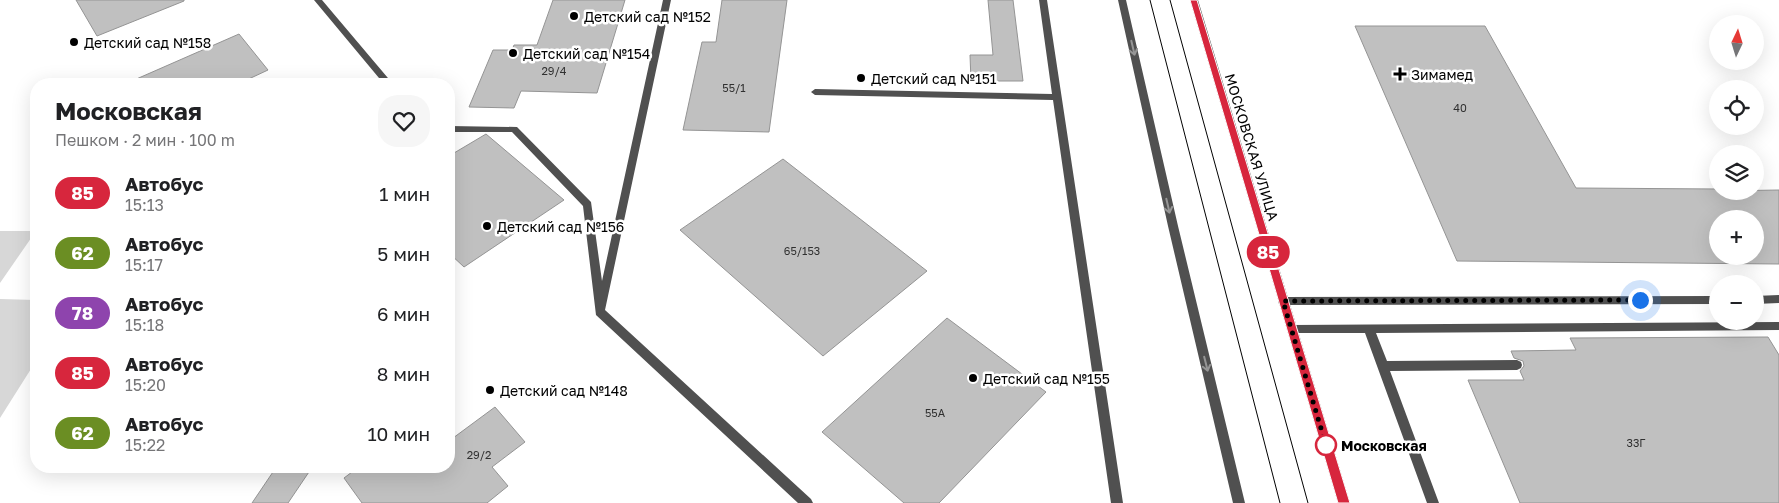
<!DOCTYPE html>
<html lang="ru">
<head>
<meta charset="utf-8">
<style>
  body { margin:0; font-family:"Golos Text",sans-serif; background:#f6f6f6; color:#202124; height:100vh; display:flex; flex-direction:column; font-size:19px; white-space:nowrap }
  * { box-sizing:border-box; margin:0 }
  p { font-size:16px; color:#757577 }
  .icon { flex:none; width:28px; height:28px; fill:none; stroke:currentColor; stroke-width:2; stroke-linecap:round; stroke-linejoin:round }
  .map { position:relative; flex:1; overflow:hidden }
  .side { position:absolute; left:30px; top:78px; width:425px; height:395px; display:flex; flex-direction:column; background:#fff; border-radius:20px; box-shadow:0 5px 20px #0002 }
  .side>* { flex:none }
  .badge { padding:0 10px; border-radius:16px; font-size:18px; line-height:32px }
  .needle { width:32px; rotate:4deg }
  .tools { position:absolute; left:1709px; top:15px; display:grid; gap:10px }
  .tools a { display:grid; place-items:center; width:55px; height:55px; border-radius:50%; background:#fff; box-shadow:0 5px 20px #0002; font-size:25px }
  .you { position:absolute; width:25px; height:25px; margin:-12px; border:4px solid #fff; border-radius:50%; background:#1a73e8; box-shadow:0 0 0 8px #1a73e833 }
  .map>.badge { position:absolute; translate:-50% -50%; box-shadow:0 0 0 2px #fff }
  .round { display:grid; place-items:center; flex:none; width:52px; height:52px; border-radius:20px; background:#f6f6f6 }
  .headline { display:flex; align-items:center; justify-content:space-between; height:85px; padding:0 25px }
  h1 { font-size:24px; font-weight:700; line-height:38px }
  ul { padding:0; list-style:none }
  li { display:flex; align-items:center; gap:15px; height:60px; padding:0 25px }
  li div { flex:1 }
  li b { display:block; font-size:19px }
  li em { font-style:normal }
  li .badge { min-width:55px; font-weight:700; text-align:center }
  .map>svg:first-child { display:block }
  .green { fill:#d7d7d7 }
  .building { fill:#c0c0c0; stroke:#949494; fill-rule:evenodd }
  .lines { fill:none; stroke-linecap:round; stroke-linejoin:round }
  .service { fill:#505050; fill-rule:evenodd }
  .tertiary { fill:#505050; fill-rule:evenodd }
  .tram { stroke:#000; stroke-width:1 }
  .oneway { stroke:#969696 }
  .line { fill:#d7263d; stroke:#fff }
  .walk { stroke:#000; stroke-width:5; stroke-dasharray:0 9 }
  .poi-dot { fill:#000; stroke:#fff; stroke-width:2 }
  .stop-dot { fill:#fff; stroke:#d7263d; stroke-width:2.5 }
  .labels { text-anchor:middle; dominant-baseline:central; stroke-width:5; stroke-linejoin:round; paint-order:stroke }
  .number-label { font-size:11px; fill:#303030 }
  .poi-label { font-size:14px; fill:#000; stroke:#fff; text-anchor:start }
  .street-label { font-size:14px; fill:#000; stroke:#fff }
  .stop-label { font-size:14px; font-weight:bold; fill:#000; stroke:#fff; text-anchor:start }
</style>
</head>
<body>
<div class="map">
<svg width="1779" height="503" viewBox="0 0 1779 503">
  <rect width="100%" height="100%" fill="#fff"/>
  <!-- green -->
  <path class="green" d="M0 231H36L0 283Z
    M0 299 36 300V361L0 418Z"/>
  <!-- building -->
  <path class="building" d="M76 0H184V1L97 36Z
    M553 0H625L597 93 521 91 514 108 469 107 493 50H512L514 45H537Z
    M722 0H787L769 132 683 130 702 42H716Z
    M988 0H1013L1023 81H971L970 55H993Z
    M1355 26H1485L1576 188 1718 189V191L1779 190V264L1457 261ZM1718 219H1755V256H1718Z
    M239 34 268 70 238 84H125Z
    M486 134 564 200 464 267 449 253V156Z
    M783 159 927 271 823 356 680 230Z
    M947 318 1046 392 939 503H904L822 432Z
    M1768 337 1779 355V503H1520L1468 380H1524L1520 371 1524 366 1523 361 1514 358 1511 351 1576 350 1570 338Z
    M495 407 525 442 492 467 508 486 487 503H362L344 478 360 466H449V441Z
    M277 466H313L288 503H252Z"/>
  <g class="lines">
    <!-- service -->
    <path class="service" d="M314 0H322L393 84H384Z
      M663 0H671L605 310 811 499 813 503H798L596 315 583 206 512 132H449V126L517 127 591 202 602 281Z
      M1039 0H1047L1123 503H1111L1053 100 815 95 811 92 815 89 1052 94Z
      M1779 295V303L1755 304V296Z
      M1718 296V304L1283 305 1279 304 1278 301 1279 298 1283 297Z
      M1779 322V330L1376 333 1387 361 1517 360 1521 362 1522 365 1521 368 1517 370 1390 371 1439 503H1427L1365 333H1292L1288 332 1287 329 1288 326 1292 325Z"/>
    <!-- tertiary -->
    <path class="tertiary" d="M1118 0H1126L1178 226 1245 503H1233L1168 226Z
      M1190 0H1198L1350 503H1338Z"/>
    <!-- tram -->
    <path class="tram" d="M1150 0 1280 503
      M1170 0 1308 503"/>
  </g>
  <!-- one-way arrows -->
  <defs><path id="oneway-shaft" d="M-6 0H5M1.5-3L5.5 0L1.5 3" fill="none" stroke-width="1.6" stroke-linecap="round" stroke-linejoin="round" transform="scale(1.25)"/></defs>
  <g class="oneway">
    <use href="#oneway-shaft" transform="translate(1133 48) rotate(77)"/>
    <use href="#oneway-shaft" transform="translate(1168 206) rotate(77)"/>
    <use href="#oneway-shaft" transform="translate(1206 364) rotate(76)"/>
  </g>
  <!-- line -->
  <path class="line" d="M1190 0H1197L1350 503H1338Z"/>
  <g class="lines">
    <!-- walk -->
    <path class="walk" d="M1326 445 1283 301 1640 300"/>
  </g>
  <!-- markers -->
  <g class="poi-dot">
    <circle cx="574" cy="16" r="5"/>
    <circle cx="74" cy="42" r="5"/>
    <circle cx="513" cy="53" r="5"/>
    <path d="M1397.5 66.5h5v5h5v5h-5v5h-5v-5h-5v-5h5z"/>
    <circle cx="861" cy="78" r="5"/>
    <circle cx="487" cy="226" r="5"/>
    <circle cx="973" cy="378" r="5"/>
    <circle cx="490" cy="390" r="5"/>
  </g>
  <circle class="stop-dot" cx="1326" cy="445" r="10"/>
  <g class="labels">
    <!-- number labels -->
    <g class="number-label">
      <text x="554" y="70">29/4</text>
      <text x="734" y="87">55/1</text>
      <text x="1460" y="107">40</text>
      <text x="802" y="250">65/153</text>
      <text x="935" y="412">55А</text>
      <text x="1636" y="442">33Г</text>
      <text x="479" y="454">29/2</text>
    </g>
    <!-- poi labels -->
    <g class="poi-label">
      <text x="584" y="16">Детский сад №152</text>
      <text x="84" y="42">Детский сад №158</text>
      <text x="523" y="53">Детский сад №154</text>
      <text x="1411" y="74">Зимамед</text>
      <text x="871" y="78">Детский сад №151</text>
      <text x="497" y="226">Детский сад №156</text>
      <text x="983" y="378">Детский сад №155</text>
      <text x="500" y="390">Детский сад №148</text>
    </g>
    <!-- street labels -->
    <g class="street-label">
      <text transform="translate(1252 147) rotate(73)">МОСКОВСКАЯ УЛИЦА</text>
    </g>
    <!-- stop labels -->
    <g class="stop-label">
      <text x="1341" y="445">Московская</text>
    </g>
  </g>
</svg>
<div class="tools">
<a><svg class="needle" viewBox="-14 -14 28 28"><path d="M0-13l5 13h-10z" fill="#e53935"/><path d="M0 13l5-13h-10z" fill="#757577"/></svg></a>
<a><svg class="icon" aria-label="locate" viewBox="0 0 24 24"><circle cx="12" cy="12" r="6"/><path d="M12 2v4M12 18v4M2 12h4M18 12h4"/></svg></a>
<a><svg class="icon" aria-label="layers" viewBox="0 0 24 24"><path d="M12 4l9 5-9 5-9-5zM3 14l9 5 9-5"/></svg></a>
<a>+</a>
<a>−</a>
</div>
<div class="you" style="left:1640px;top:300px"></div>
<b class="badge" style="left:1268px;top:252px;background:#d7263d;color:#fff">85</b>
<section class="side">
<div class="headline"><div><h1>Московская</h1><p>Пешком · 2 мин · 100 m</p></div><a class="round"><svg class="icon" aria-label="heart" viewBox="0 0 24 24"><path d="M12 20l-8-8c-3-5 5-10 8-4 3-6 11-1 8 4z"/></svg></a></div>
<ul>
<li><span class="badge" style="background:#d7263d;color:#fff">85</span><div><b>Автобус</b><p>15:13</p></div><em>1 мин</em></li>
<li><span class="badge" style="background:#6b8e23;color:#fff">62</span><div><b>Автобус</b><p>15:17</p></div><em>5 мин</em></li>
<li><span class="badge" style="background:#8e44ad;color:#fff">78</span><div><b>Автобус</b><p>15:18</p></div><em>6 мин</em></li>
<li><span class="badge" style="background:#d7263d;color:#fff">85</span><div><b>Автобус</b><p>15:20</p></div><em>8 мин</em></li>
<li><span class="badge" style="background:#6b8e23;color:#fff">62</span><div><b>Автобус</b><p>15:22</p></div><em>10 мин</em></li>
</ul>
</section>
</div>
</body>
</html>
